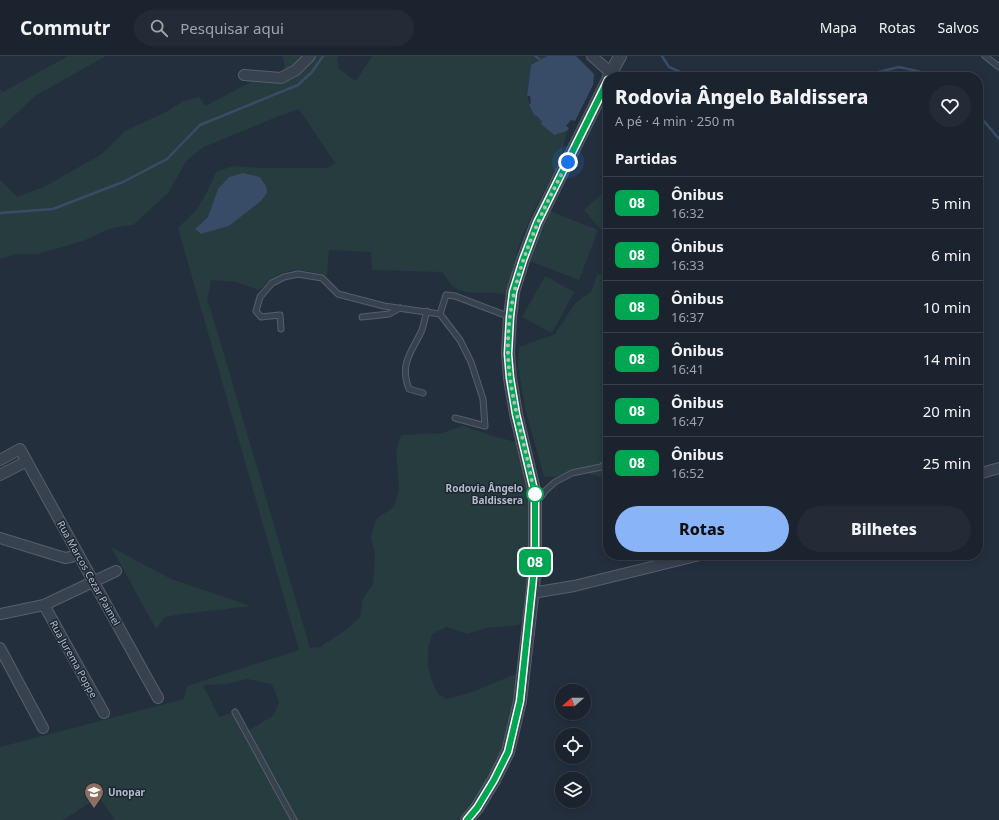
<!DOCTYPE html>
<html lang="pt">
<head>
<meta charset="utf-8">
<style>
  body { margin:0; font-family:"Noto Sans",sans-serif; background:#242b36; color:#f1f3f6; height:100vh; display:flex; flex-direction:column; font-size:15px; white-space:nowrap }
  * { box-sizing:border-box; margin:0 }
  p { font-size:13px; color:#a0a4aa }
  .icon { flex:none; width:22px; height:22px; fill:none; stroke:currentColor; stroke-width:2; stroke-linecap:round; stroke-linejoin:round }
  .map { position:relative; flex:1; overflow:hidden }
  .drawer { position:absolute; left:603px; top:16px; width:380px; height:488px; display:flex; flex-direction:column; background:#1b232e; border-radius:16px; box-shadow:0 2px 10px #0003,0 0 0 1px #39404a }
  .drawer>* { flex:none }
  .badge { padding:0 8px; border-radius:6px; font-size:14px; line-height:26px }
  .needle { width:26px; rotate:250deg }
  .tools { position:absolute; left:555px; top:628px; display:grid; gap:8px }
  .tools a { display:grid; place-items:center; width:36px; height:36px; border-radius:50%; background:#1b232e; box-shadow:0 2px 10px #0003,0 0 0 1px #39404a; font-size:20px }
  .you { position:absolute; width:20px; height:20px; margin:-10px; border:3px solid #fff; border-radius:50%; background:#1a73e8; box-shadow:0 0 0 6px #1a73e833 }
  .map>.badge { position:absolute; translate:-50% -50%; box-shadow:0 0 0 2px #fff }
  h2 { padding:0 12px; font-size:15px; line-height:36px }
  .round { display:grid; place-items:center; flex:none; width:42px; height:42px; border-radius:21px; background:#242b36 }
  .head { display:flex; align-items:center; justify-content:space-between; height:68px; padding:0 12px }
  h1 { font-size:19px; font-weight:800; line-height:30px }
  .cta { display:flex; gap:8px; margin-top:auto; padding:8px 12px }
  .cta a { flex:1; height:46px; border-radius:24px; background:#8ab4f8; color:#111; font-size:16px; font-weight:800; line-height:46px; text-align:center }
  .cta a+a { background:#242b36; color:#f1f3f6 }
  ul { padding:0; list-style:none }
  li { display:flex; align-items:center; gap:12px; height:52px; padding:0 12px; border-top:1px solid #39404a }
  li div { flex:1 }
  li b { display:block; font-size:15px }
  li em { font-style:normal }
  li .badge { min-width:44px; font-weight:700; text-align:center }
  header { display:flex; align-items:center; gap:24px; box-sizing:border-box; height:56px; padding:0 20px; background:#1b232e; border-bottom:1px solid #39404a }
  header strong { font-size:19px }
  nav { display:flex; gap:22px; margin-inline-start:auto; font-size:14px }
  .search { width:280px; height:36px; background:#242b36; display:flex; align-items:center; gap:10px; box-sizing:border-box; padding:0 14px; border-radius:22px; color:#a0a4aa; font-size:15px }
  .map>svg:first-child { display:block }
  .green { fill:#263c3f; fill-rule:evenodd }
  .water { fill:#394c67 }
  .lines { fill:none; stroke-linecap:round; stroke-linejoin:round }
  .stream { stroke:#394c67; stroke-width:2.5 }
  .service-casing { stroke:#565f6c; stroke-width:7 }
  .minor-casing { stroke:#565f6c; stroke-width:12 }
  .tertiary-casing { stroke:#565f6c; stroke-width:14 }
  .service { stroke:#38414e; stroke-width:5 }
  .minor { stroke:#38414e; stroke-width:10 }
  .tertiary { stroke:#38414e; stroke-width:12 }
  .line-casing { stroke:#fff; stroke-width:9 }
  .line { stroke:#00a651; stroke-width:6 }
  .walk { stroke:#b4bcc9; stroke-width:4; stroke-dasharray:0 7.2 }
  .stop-dot { fill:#fff; stroke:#00a651; stroke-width:2 }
  .labels { text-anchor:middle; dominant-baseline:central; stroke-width:3; stroke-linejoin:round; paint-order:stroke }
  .stop-label { font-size:10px; font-weight:bold; fill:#b4bcc9; stroke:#1d2633; text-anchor:end }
  .street-label { font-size:10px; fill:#b4bcc9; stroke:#1d2633 }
  .poi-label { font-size:10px; font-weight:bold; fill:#b4bcc9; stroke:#1d2633; text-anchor:start }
</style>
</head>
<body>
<header>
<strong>Commutr</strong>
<div class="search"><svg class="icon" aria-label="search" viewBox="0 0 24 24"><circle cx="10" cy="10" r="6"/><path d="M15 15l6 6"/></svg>Pesquisar aqui</div>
<nav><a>Mapa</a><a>Rotas</a><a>Salvos</a></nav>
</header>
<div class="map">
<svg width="999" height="764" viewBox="0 0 999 764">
  <rect width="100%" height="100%" fill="#242f3e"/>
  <!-- green -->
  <path class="green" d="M68 0H106L35 40 0 73V34L3 36Z
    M282 0H339L337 3 339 13 356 25 372 0H547L531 9 527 40 534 59 538 61 553 79 567 75 559 108 533 155 518 192 507 239C492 234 465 241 454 231 449 227 446 220 442 216L372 214 371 196 329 194 327 219C295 213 284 209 259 234L236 226 211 224 207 246 210 251 310 592 320 591 346 574 360 561 362 544 373 528 375 499 371 482 376 463 394 451 399 433 396 396 401 379 442 377 463 370 496 381 516 386 519 393 529 440 530 456 529 511 523 563 519 569 486 572 467 578 447 571 432 578 428 593V611L431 623 438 638 447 643C472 638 494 627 517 617V626L502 694 489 721 471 748 457 764H115L99 741 63 764H0V691L184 643 187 630 299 594 178 172 197 153 207 136 216 116 233 110 263 112H328L335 107 299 53 274 62 204 91 186 105 169 136 133 169 112 172 83 185 37 198H16L0 203V124L17 141 46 130 102 98 125 75 166 56 184 45 199 41 205 50 263 20 281 22 285 10ZM261 145 229 170 201 178 195 173 208 161ZM247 623 272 628 279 646 274 659 246 676 235 656 219 661 203 629 227 628Z
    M608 132V182L584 154Z
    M550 155 598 174 579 224 530 205Z
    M608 215V420L605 422 586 417 571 420 544 421 525 353 518 310 519 291 555 278 576 246 591 236 597 219Z
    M545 220 574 236 552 277 522 261Z
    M111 491 171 523 251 550 182 558 165 561 156 573Z"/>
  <!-- water -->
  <path class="water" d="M547 0H576L594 18 593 29 575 65 571 64 566 70 569 72 567 75 554 79 541 68 542 66 538 61 534 59 529 48 531 47 530 40H527L531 9Z
    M243 117 260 121 266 130 267 137 261 145 229 170 201 178 195 173 208 161 218 133 229 121Z"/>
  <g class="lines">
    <!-- stream -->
    <path class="stream" d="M535 0 539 3
      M662 0 669 11 692 21
      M858 21 899 11 943 21
      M978 58 999 83
      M0 157 53 153 123 126 167 103 200 69 298 29 312 16 323 0"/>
    <defs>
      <path id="service" d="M985 0 999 11
        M440 258 460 284 471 306 483 343 485 370 455 362
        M362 261 389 258 400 252
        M281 273 280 259 261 261 256 255 260 241 272 227 284 221 298 218 322 222 338 238 384 250 440 258 446 239 455 240 510 261
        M423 337 409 333C399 307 412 296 422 274 424 268 425 261 427 255
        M538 445 545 435 555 426 572 417 601 411 608 405
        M235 656 294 764"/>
      <path id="minor" d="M592 0 611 17
        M244 19 281 22 296 14 310 0
        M0 404 20 393 158 642
        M978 418 999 412
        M0 419 27 405
        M0 482 65 502 71 501 78 497
        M532 537 574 530 700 499
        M44 549 104 657
        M0 558 44 549 116 515
        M0 592 43 672"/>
      <path id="tertiary" d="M609 21 620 0
        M467 764 477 752 494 724 508 696 520 645 533 532 535 502V438L516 358 510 322 508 297 510 261 513 236 523 204 537 167 608 24"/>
    </defs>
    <!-- service casing -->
    <use href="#service" class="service-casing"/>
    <!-- minor casing -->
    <use href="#minor" class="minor-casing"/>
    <!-- tertiary casing -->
    <use href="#tertiary" class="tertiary-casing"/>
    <!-- service -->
    <use href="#service" class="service"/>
    <!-- minor -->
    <use href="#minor" class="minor"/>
    <!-- tertiary -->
    <use href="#tertiary" class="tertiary"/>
  </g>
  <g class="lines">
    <defs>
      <path id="line" d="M467 764 477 752 494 724 508 696 520 645 532 532 535 502V438L516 358 510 322 508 298 510 261 513 236 523 204 537 167 608 24"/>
    </defs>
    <!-- line casing -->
    <use href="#line" class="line-casing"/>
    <!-- line -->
    <use href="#line" class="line"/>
    <!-- walk -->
    <path class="walk" d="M535 438C531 423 529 408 525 394 518 362 509 331 508 298 506 229 536 166 568 106"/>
  </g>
  <!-- icons -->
  <defs>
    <symbol id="university-pin" viewBox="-11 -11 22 30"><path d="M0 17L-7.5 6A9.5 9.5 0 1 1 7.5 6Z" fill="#8d6e63" stroke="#1d2633"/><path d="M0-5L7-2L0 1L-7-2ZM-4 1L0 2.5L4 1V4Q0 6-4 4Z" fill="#fff"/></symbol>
  </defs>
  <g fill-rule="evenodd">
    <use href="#university-pin" x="83" y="725" width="22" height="30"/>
  </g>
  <!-- markers -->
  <circle class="stop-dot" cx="535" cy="438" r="8"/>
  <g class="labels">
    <!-- stop labels -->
    <g class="stop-label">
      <text x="523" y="432">Rodovia Ângelo<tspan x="523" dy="12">Baldissera</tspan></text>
    </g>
    <!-- street labels -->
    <g class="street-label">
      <text transform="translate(89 517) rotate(61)">Rua Marcos Cezar Paimel</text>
      <text transform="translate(74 603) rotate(61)">Rua Jurema Poppe</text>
    </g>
    <!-- poi labels -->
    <g class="poi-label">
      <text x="108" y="736">Unopar</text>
    </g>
  </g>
</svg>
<div class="tools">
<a><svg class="needle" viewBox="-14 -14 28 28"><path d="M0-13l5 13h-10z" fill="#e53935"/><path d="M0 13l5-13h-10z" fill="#a0a4aa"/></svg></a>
<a><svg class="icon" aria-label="locate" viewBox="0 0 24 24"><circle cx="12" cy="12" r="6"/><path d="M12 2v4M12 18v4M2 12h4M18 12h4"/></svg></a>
<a><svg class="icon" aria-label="layers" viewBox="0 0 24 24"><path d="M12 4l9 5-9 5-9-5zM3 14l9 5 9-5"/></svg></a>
</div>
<div class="you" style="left:568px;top:106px"></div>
<b class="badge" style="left:535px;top:506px;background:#00a651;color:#fff">08</b>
<section class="drawer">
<div class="head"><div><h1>Rodovia Ângelo Baldissera</h1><p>A pé · 4 min · 250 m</p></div><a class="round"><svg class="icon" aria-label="heart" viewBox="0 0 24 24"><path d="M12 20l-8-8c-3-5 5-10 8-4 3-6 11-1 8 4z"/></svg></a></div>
<h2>Partidas</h2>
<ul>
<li><span class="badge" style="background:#00a651;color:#fff">08</span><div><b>Ônibus</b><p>16:32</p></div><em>5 min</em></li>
<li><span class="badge" style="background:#00a651;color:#fff">08</span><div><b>Ônibus</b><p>16:33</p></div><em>6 min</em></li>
<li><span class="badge" style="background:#00a651;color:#fff">08</span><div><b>Ônibus</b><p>16:37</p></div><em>10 min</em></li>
<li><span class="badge" style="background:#00a651;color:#fff">08</span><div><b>Ônibus</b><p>16:41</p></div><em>14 min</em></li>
<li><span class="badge" style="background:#00a651;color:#fff">08</span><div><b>Ônibus</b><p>16:47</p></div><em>20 min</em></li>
<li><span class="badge" style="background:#00a651;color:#fff">08</span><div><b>Ônibus</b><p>16:52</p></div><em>25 min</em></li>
</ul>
<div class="cta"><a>Rotas</a><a>Bilhetes</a></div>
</section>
</div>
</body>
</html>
